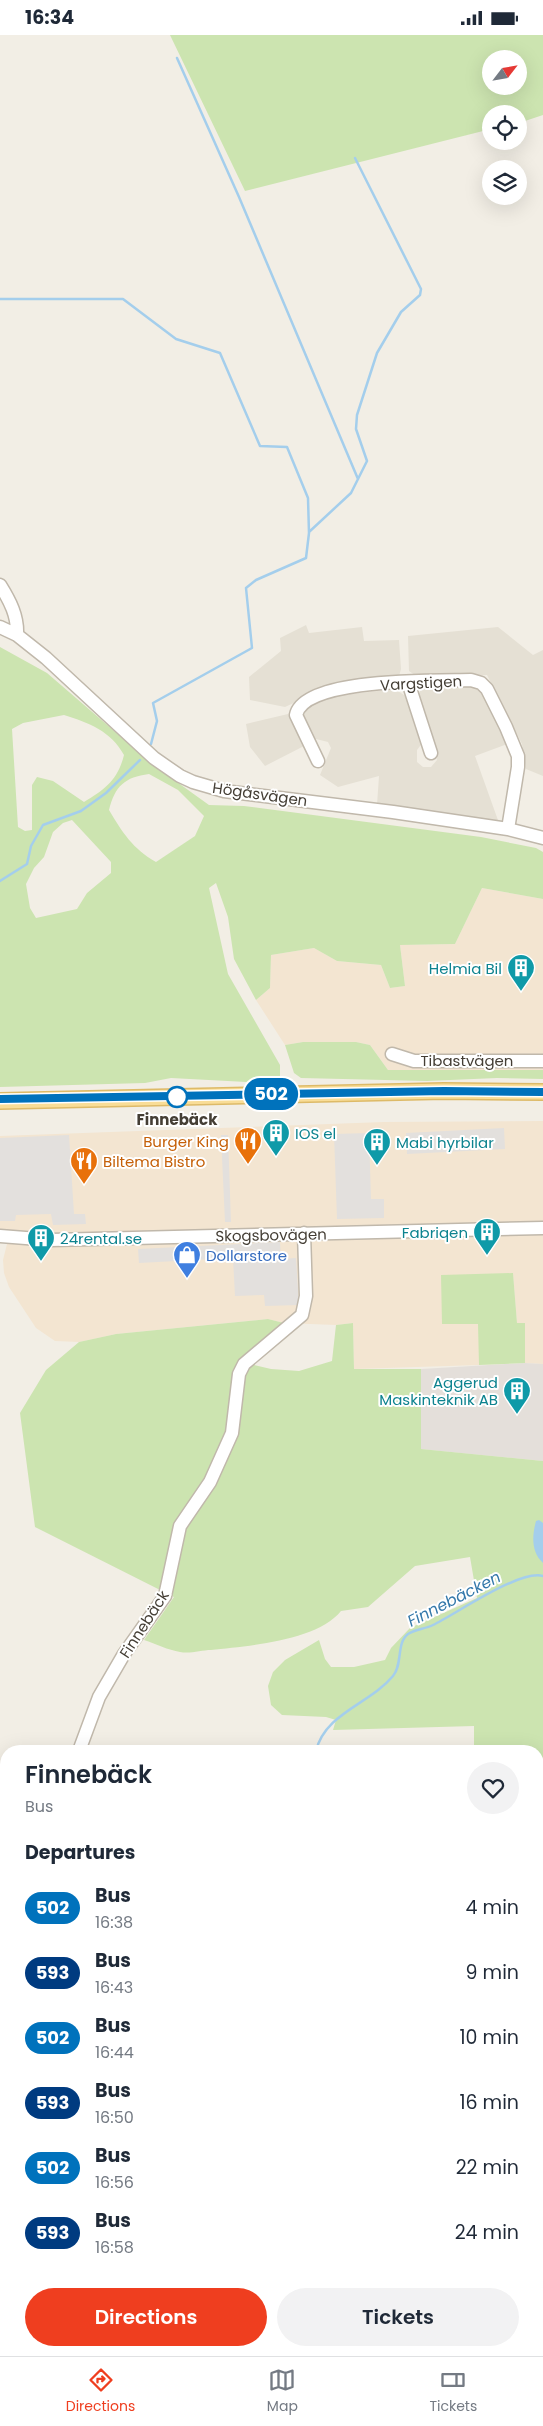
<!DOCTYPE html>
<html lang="en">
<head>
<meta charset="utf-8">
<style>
  body { margin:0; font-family:Poppins,sans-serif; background:#f2f2f3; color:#1f2937; height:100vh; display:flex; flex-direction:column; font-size:19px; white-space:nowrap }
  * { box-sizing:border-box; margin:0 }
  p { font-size:16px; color:#747a83 }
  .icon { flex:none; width:28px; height:28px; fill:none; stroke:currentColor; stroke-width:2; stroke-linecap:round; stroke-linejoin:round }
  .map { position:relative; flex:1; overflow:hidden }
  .drawer { position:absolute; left:0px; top:1710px; width:544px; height:611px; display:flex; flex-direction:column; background:#fff; border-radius:20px 20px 0 0; box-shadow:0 5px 20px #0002 }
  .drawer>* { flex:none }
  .badge { padding:0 10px; border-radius:16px; font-size:18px; line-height:32px }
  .needle { width:32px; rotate:59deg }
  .fabs { position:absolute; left:482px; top:15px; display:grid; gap:10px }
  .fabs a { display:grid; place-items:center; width:45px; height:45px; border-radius:50%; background:#fff; box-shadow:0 5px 20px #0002; font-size:25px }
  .map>.badge { position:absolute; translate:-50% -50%; box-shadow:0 0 0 2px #fff }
  h2 { padding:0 25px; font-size:19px; line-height:45px }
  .round { display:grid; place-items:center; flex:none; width:52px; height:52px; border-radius:26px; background:#f2f2f3 }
  .summary { display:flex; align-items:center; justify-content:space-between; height:85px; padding:0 25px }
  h1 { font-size:24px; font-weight:600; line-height:38px }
  .primary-button { display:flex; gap:10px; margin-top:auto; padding:10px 25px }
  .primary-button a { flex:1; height:58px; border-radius:30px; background:#ef3e1f; color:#fff; font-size:20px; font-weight:600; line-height:58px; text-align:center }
  .primary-button a+a { background:#f2f2f3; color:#1f2937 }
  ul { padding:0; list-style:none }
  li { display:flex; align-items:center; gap:15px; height:65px; padding:0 25px }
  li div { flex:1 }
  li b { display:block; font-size:19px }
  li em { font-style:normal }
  li .badge { min-width:55px; font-weight:700; text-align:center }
  .status { display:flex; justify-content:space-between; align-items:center; height:35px; padding:0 25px; background:#fff; direction:ltr }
  .status svg { height:14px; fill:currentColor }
  .dock { display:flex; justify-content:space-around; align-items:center; height:70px; border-top:1px solid #e0e1e3; background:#fff; font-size:14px; color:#747a83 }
  .dock a { display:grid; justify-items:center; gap:2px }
  .dock .active { color:#ef3e1f }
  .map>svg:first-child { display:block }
  .residential { fill:#e5e0d4 }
  .commercial { fill:#f3e5d1 }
  .industrial { fill:#e4dfda }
  .green { fill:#cce4b0; fill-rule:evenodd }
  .parking { fill:#e3e0dd }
  .water { fill:#a4ceec }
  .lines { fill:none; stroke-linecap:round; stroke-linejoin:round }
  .stream { stroke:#a4ceec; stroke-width:2.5 }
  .minor-casing { stroke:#c0b8ab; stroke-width:15 }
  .major-casing { stroke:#ddba68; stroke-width:18 }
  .minor { stroke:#fff; stroke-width:12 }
  .major { stroke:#f9dd97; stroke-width:15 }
  .line-casing { stroke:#fff; stroke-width:11 }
  .line { stroke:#0072bc; stroke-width:8 }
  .stop-dot { fill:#fff; stroke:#0072bc; stroke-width:2.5 }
  .labels { text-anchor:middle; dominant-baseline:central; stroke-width:4; stroke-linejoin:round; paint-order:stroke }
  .street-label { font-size:15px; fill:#443e35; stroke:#fff }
  .culture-label { font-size:15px; fill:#0d838f; stroke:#fff; text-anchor:end }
  .stop-label { font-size:15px; font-weight:bold; fill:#443e35; stroke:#fff }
  .food-label { font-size:15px; fill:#c56008; stroke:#fff; text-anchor:end }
  .shop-label { font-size:15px; fill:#366cbe; stroke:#fff; text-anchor:start }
  .water-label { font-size:16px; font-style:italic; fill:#3478aa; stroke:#fff }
</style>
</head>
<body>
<div class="status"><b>16:34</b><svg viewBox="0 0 49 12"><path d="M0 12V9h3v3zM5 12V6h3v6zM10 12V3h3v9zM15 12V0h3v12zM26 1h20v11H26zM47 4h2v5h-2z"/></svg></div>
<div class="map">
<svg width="543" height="2321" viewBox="0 0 543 2321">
  <rect width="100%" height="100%" fill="#f2eee5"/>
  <!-- residential -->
  <path class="residential" d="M306 590 309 598 362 592 364 606 399 605 401 634 399 641 330 651 285 672 250 665 249 642 281 616 280 603Z
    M498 592 533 620 543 615V741L526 734 522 709 487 640 418 642 409 636 408 601Z
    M474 650 483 655 510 708 475 721 499 788 377 770 379 741 338 752 320 740 331 713 328 707 312 703 302 684 308 670 324 662 395 654 407 662 423 707 417 715V727L423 732H431L437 725 418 662 421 653Z
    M288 679 304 711 265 731 250 712 246 689Z"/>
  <!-- commercial -->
  <path class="commercial" d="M482 853 543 864V1035H388L370 1010 356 1007H303L285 1010 256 965 270 953 271 920 314 913 337 926 381 930 390 953 405 951 400 910 455 909Z
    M543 1086V1329L525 1328V1289L517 1288 513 1239 479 1289V1330L354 1334 353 1288 336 1290 284 1288 268 1284 116 1299 79 1307 55 1306 36 1293 9 1252 4 1238 3 1225 10 1197 0 1195V1101L384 1087Z"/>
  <!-- industrial -->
  <path class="industrial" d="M525 1328 543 1329V1426L420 1414 421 1334Z"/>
  <!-- green -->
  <path class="green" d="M170 0H543V80L519 88V79H491V94L245 156ZM491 24H519V51H491Z
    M0 612 47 638 156 732 209 770 244 771 481 802 536 813 543 817V864L482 853 455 909 400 910 405 951 390 953 381 930 337 926 314 913 271 920 270 953 256 965 234 924 228 882 216 848 209 853 228 939 280 1030V1045L265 1048 171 1043 145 1048 0 1052ZM64 680C89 688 111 696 124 720 118 744 106 754 84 767L53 746 37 742 32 750V795L25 796 18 792 12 694 23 688ZM149 739 178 755 204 781 195 801 156 827C133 814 122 797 109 775 115 751 125 742 149 739ZM72 785 111 827V838L87 858 77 874 36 883 30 873 26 849 34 833 44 822 53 797 63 788Z
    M303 1007H356L370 1010 388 1035H543V1044L497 1043 427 1046 301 1043 294 1038 285 1010Z
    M513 1238 517 1288H525V1328L479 1330 478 1289H442L441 1240Z
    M268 1284 284 1288 246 1328 271 1334 299 1336 332 1326 336 1290 353 1288 354 1334H421V1414L543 1426V1807L538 1808V1716H474V1691L333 1695 336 1685 326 1682 282 1680 271 1670 268 1651 273 1637 285 1625 319 1605 325 1624 331 1632H354L385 1625 391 1613 410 1593 477 1563 470 1522 415 1531 368 1572 341 1576C317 1606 247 1611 211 1615 202 1615 190 1619 180 1617 168 1615 156 1609 144 1605L174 1562 35 1492 20 1378 46 1335 79 1307 116 1299Z
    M538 1973H543V2060L538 2064Z
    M0 2062 6 2064V2130L0 2129Z"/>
  <!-- parking -->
  <path class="parking" d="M504 1093 505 1114 407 1119 406 1098Z
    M369 1098 371 1164H384V1183L337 1184 334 1099Z
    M69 1100 74 1179H85L86 1189 53 1190 51 1179 16 1180 15 1186H0V1103Z
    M221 1100H228L231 1187H225Z
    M280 1207 281 1224 296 1223 299 1270 265 1271 264 1260 235 1261 233 1223 139 1228 138 1214Z"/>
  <!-- water -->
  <path class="water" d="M539 1485 543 1488V1528C531 1517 532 1501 536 1486Z
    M0 2129 6 2130V2315H282H272L263 2321H0Z
    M333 2315H401L407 2321H324Z"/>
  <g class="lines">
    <!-- stream -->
    <path class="stream" d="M177 23 239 162 358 444
      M0 264H123L176 304 220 318 260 411 287 412 308 463 309 498 306 523 256 545 246 553 252 613 153 668 157 686 151 709
      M309 497 351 458 367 426 356 394 357 380 377 318 401 277 420 260 421 254 355 123
      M0 846 27 829 31 811 43 790 81 776 106 758 140 725
      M316 1716C325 1678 370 1669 393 1641 403 1629 396 1608 408 1599 416 1594 425 1594 433 1590 456 1579 520 1534 543 1541"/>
    <defs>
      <path id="minor" d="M0 550C10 566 18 581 17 600
        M0 592 17 600 46 623 154 723 180 741 193 747 224 756 393 777 508 794 543 803
        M408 647 431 718
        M318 726 296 680C304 642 437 646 471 645L481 648 487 654 506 692 518 721V732L508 794
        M392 1019 414 1026H543
        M0 1201 51 1205 543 1193
        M79 1716 99 1662 124 1619 165 1561 180 1491 210 1447 232 1398 239 1339 244 1329 302 1280 306 1261 304 1198
        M538 1952H543
        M538 2158 543 2160"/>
      <path id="major" d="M0 1066 444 1056 543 1057"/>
    </defs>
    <!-- minor casing -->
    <use href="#minor" class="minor-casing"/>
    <!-- major casing -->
    <use href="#major" class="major-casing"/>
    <!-- minor -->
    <use href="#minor" class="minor"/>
    <!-- major -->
    <use href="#major" class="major"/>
  </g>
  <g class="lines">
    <defs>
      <path id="line" d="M0 1064 444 1056 543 1057"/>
    </defs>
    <!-- line casing -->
    <use href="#line" class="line-casing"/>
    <!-- line -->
    <use href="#line" class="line"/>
  </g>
  <!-- icons -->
  <defs>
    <symbol id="building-pin" viewBox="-11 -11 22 30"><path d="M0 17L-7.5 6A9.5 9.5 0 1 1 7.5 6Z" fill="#0f9aa8" stroke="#fff"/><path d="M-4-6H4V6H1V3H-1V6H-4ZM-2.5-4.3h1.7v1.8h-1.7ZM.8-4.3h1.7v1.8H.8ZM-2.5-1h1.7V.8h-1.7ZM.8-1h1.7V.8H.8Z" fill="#fff"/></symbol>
    <symbol id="restaurant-pin" viewBox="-11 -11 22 30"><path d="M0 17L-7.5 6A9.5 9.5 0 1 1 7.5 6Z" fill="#e8710a" stroke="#fff"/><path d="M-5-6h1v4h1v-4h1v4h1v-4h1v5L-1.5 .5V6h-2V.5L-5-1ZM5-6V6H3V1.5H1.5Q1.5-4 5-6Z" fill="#fff"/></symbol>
    <symbol id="shop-pin" viewBox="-11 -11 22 30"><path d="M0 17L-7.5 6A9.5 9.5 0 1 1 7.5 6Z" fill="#3f7fe0" stroke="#fff"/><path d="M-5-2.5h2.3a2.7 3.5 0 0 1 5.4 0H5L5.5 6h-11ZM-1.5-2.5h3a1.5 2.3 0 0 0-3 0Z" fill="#fff"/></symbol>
  </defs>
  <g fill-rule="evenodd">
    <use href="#building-pin" x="505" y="917" width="32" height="43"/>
    <use href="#building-pin" x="260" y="1082" width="32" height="43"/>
    <use href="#restaurant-pin" x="232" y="1090" width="32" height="43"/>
    <use href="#building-pin" x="361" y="1091" width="32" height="43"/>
    <use href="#restaurant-pin" x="68" y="1110" width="32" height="43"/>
    <use href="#building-pin" x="471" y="1181" width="32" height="43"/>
    <use href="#building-pin" x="25" y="1187" width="32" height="43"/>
    <use href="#shop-pin" x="171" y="1204" width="32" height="43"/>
    <use href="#building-pin" x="501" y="1340" width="32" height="43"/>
  </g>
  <!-- markers -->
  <circle class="stop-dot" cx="177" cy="1062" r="10"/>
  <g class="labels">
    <!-- street labels -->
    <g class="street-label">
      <text transform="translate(421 648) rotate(-3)">Vargstigen</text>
      <text transform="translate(260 759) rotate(8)">Högåsvägen</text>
      <text x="467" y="1025">Tibastvägen</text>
      <text transform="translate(271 1200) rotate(-1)">Skogsbovägen</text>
      <text transform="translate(144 1589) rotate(-57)">Finnebäck</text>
    </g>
    <!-- culture labels -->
    <g class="culture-label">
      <text x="502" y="933">Helmia Bil</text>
      <text x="295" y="1098" text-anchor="start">IOS el</text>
      <text x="396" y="1107" text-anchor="start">Mabi hyrbilar</text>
      <text x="468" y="1197">Fabriqen</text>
      <text x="60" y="1203" text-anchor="start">24rental.se</text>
      <text x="498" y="1347">Aggerud<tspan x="498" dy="17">Maskinteknik AB</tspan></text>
    </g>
    <!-- stop labels -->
    <g class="stop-label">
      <text x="177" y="1084">Finnebäck</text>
    </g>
    <!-- food labels -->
    <g class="food-label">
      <text x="229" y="1106">Burger King</text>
      <text x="103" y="1126" text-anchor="start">Biltema Bistro</text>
    </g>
    <!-- shop labels -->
    <g class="shop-label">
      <text x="206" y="1220">Dollarstore</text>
    </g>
    <!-- water labels -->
    <g class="water-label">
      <text transform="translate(454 1564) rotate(-27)">Finnebäcken</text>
    </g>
  </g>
</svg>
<div class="fabs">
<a><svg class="needle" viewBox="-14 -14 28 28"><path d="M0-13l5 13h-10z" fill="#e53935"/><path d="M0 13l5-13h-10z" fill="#747a83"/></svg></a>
<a><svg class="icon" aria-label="locate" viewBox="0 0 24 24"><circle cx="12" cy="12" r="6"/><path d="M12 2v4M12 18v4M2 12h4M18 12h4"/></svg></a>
<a><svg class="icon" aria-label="layers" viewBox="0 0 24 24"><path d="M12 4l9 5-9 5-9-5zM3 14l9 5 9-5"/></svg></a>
</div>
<b class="badge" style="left:271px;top:1059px;background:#0072bc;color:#fff">502</b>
<section class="drawer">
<div class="summary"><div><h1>Finnebäck</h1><p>Bus</p></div><a class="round"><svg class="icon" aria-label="heart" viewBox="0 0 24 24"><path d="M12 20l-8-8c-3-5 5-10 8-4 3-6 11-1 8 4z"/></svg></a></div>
<h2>Departures</h2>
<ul>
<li><span class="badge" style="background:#0072bc;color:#fff">502</span><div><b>Bus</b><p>16:38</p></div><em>4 min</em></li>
<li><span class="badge" style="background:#003b80;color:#fff">593</span><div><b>Bus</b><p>16:43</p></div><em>9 min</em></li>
<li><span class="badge" style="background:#0072bc;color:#fff">502</span><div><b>Bus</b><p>16:44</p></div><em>10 min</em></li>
<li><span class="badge" style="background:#003b80;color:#fff">593</span><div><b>Bus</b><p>16:50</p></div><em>16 min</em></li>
<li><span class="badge" style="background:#0072bc;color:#fff">502</span><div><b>Bus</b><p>16:56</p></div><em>22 min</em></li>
<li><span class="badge" style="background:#003b80;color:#fff">593</span><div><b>Bus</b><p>16:58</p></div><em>24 min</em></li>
</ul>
<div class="primary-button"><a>Directions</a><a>Tickets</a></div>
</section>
</div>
<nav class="dock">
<a class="active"><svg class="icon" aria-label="directions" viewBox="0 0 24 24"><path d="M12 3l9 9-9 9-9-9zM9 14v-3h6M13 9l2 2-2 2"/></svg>Directions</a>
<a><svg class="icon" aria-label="map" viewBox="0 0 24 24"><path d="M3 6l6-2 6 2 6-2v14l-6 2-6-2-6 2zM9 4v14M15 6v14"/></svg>Map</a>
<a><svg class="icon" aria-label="tickets" viewBox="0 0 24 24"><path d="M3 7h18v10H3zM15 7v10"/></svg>Tickets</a>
</nav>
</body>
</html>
